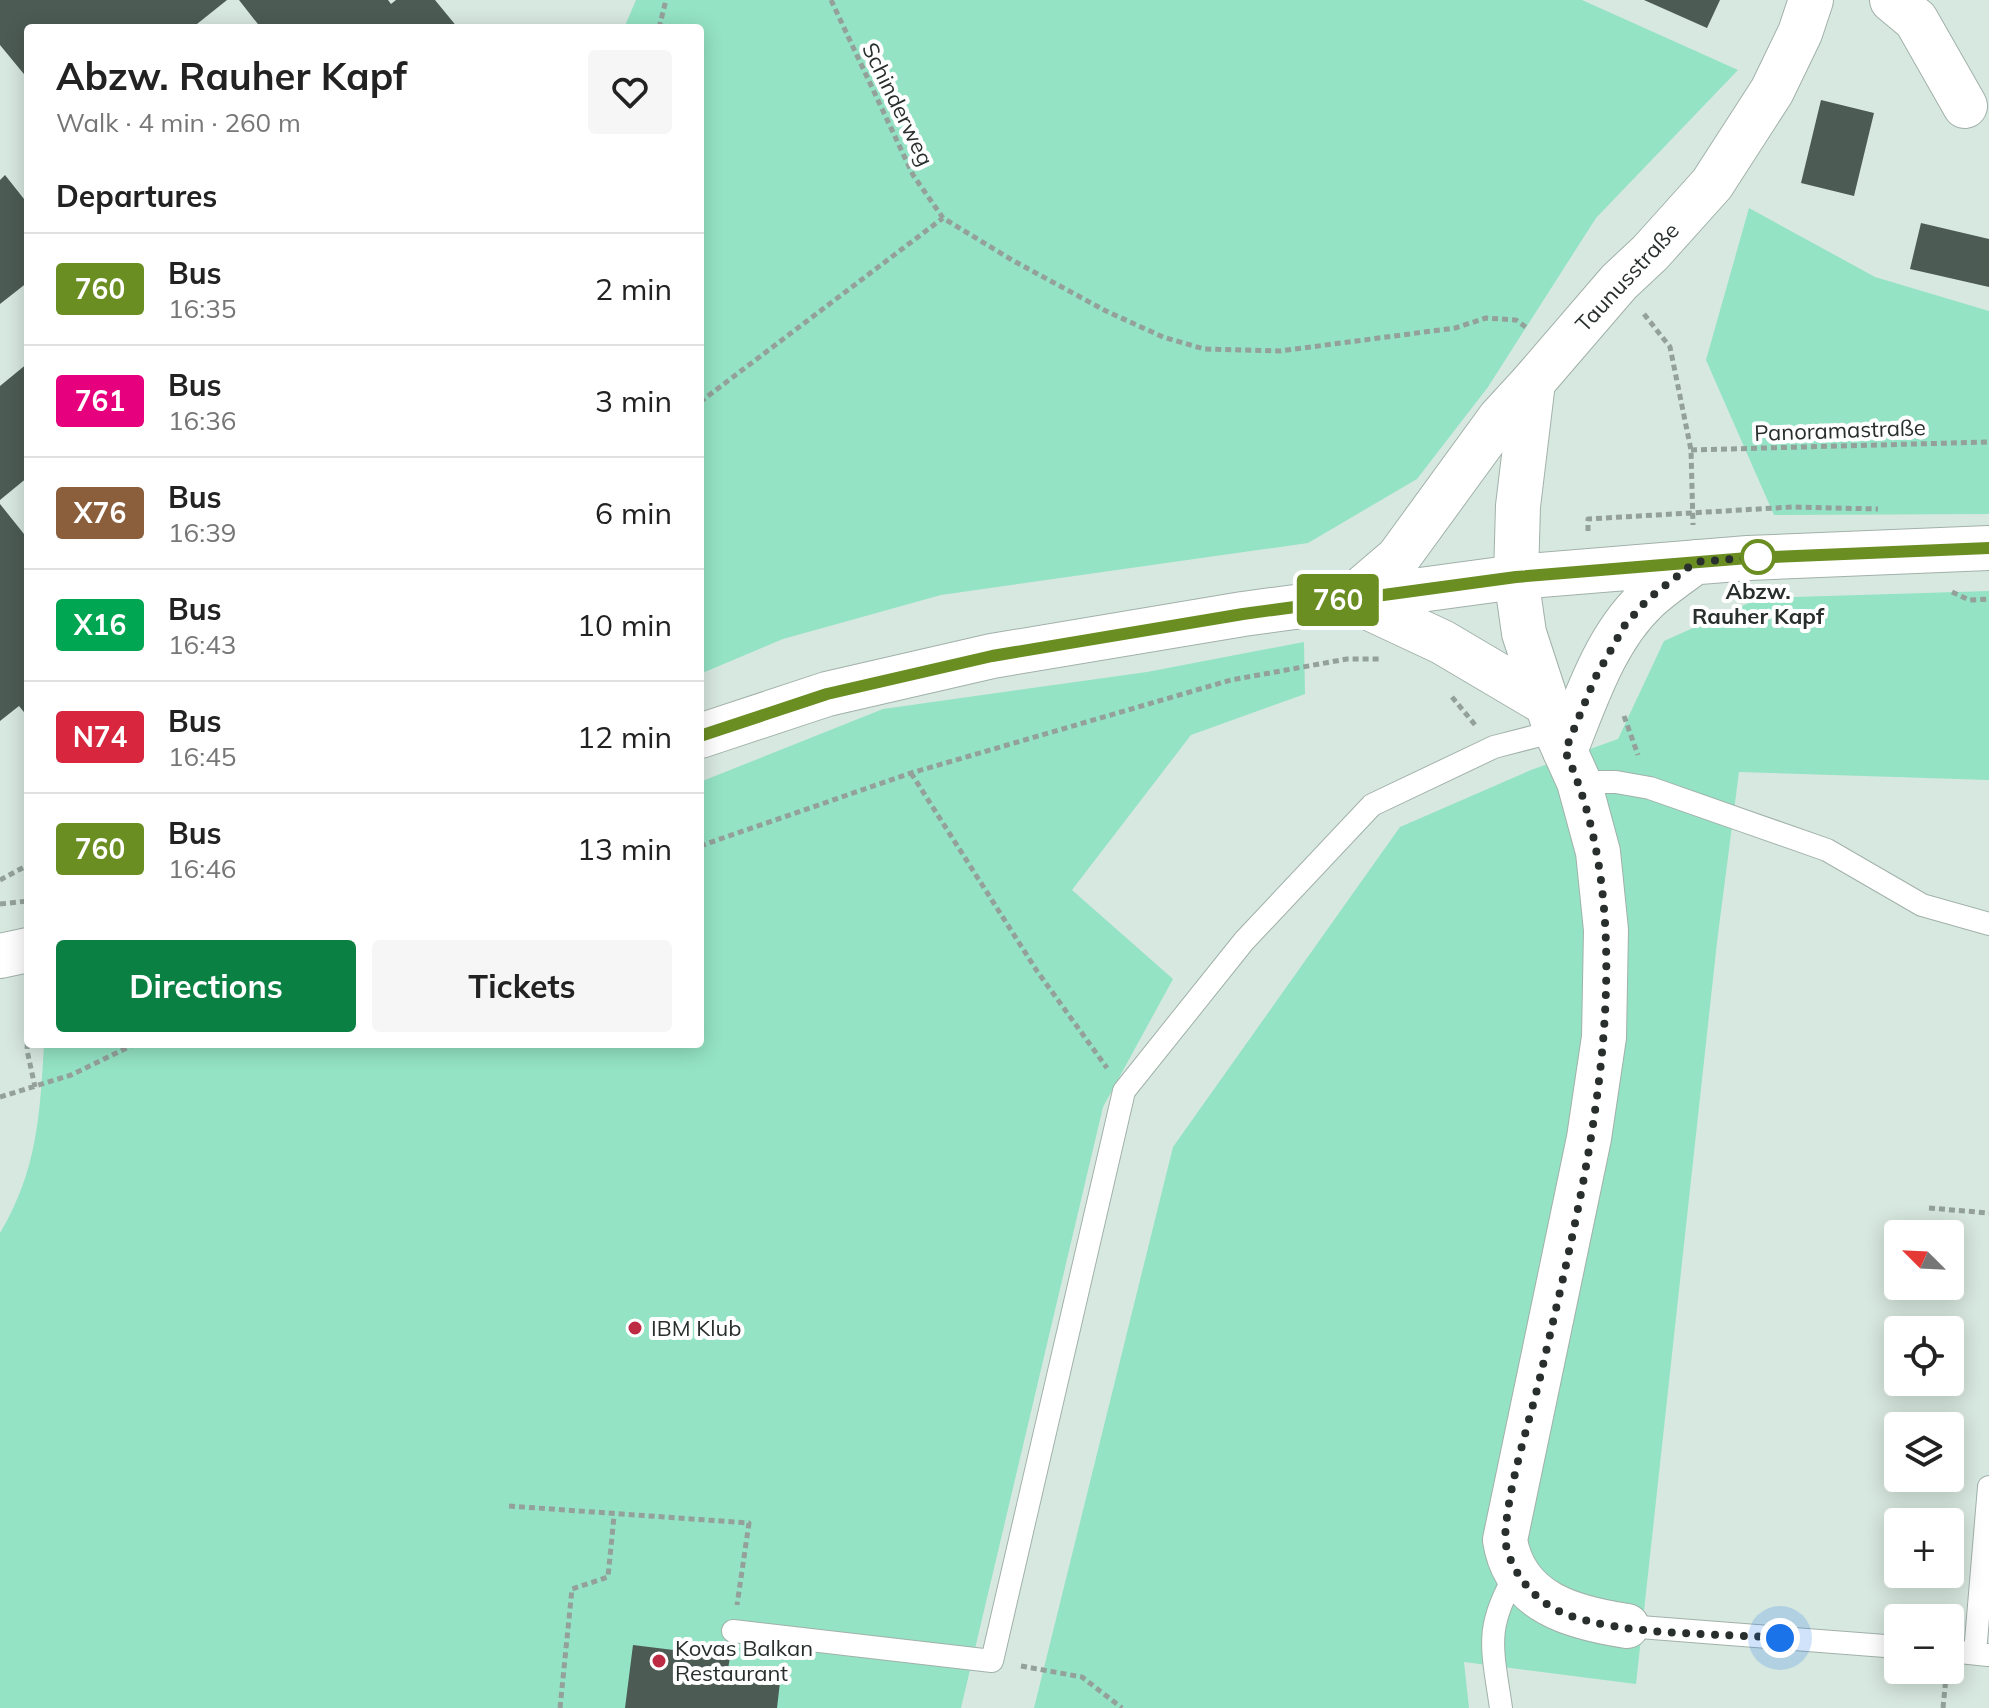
<!DOCTYPE html>
<html lang="en">
<head>
<meta charset="utf-8">
<style>
  body { margin:0; font-family:Mulish,sans-serif; background:#f6f6f6; color:#222; height:100vh; display:flex; flex-direction:column; font-size:30px; white-space:nowrap }
  * { box-sizing:border-box; margin:0 }
  p { font-size:26px; color:#767676 }
  .icon { flex:none; width:44px; height:44px; fill:none; stroke:currentColor; stroke-width:2; stroke-linecap:round; stroke-linejoin:round }
  .map { position:relative; flex:1; overflow:hidden }
  .side { position:absolute; left:24px; top:24px; width:680px; height:1024px; display:flex; flex-direction:column; background:#fff; border-radius:8px; box-shadow:0 4px 20px #0003 }
  .side>* { flex:none }
  .badge { padding:0 16px; border-radius:6px; font-size:28px; line-height:52px }
  .needle { width:52px; rotate:294deg }
  .tools { position:absolute; left:1884px; top:1220px; display:grid; gap:16px }
  .tools a { display:grid; place-items:center; width:80px; height:80px; border-radius:8px; background:#fff; box-shadow:0 4px 20px #0003; font-size:40px }
  .you { position:absolute; width:40px; height:40px; margin:-20px; border:6px solid #fff; border-radius:50%; background:#1a73e8; box-shadow:0 0 0 12px #1a73e833 }
  .map>.badge { position:absolute; translate:-50% -50%; box-shadow:0 0 0 4px #fff }
  h2 { padding:0 32px; font-size:30px; line-height:72px }
  .round { display:grid; place-items:center; flex:none; width:84px; height:84px; border-radius:8px; background:#f6f6f6 }
  .headline { display:flex; align-items:center; justify-content:space-between; height:136px; padding:0 32px }
  h1 { font-size:38px; font-weight:700; line-height:60px }
  .button { display:flex; gap:16px; margin-top:auto; padding:16px 32px }
  .button a { flex:1; height:92px; border-radius:8px; background:#0b8043; color:#fff; font-size:32px; font-weight:700; line-height:92px; text-align:center }
  .button a+a { background:#f6f6f6; color:#222 }
  ul { padding:0; list-style:none }
  li { display:flex; align-items:center; gap:24px; height:112px; padding:0 32px; border-top:2px solid #e0e0e0 }
  li div { flex:1 }
  li b { display:block; font-size:30px }
  li em { font-style:normal }
  li .badge { min-width:88px; font-weight:700; text-align:center }
  .map>svg:first-child { display:block }
  .green { fill:#94e3c4 }
  .building { fill:#4d5b55 }
  .lines { fill:none; stroke-linecap:round; stroke-linejoin:round }
  .lane-casing { stroke:#a1b1aa; stroke-width:24 }
  .street-casing { stroke:#a1b1aa; stroke-width:46 }
  .secondary-casing { stroke:#a1b1aa; stroke-width:46 }
  .path { stroke:#94a19b; stroke-width:5; stroke-dasharray:6 4; stroke-linecap:butt }
  .lane { stroke:#fff; stroke-width:22 }
  .street { stroke:#fff; stroke-width:44 }
  .secondary { stroke:#fff; stroke-width:44 }
  .line-casing { stroke:#fff; stroke-width:18 }
  .line { stroke:#6b8e23; stroke-width:12 }
  .walk { stroke:#282f2c; stroke-width:8; stroke-dasharray:0 14.4 }
  .stop-dot { fill:#fff; stroke:#6b8e23; stroke-width:4 }
  .poi-dot { fill:#bc2b43; stroke:#fff; stroke-width:3 }
  .labels { text-anchor:middle; dominant-baseline:central; stroke-width:8; stroke-linejoin:round; paint-order:stroke }
  .street-label { font-size:22px; fill:#282f2c; stroke:#fff }
  .stop-label { font-size:22px; font-weight:bold; fill:#282f2c; stroke:#fff }
  .poi-label { font-size:22px; fill:#282f2c; stroke:#fff; text-anchor:start }
</style>
</head>
<body>
<div class="map">
<svg width="1989" height="1708" viewBox="0 0 1989 1708">
  <rect width="100%" height="100%" fill="#d7e8e0"/>
  <!-- green -->
  <path class="green" d="M636 0H1582L1738 70 1596 218 1488 387 1417 479 1308 543 941 595 783 639 700 674V28H624Z
    M1749 208 1875 277 1989 311V514L1774 515 1706 360Z
    M1989 591V780L1739 772 1717 942 1636 1684 1464 1662 1469 1708H1034L1173 1147 1400 827 1531 770 1618 739 1664 641 1760 598Z
    M1304 642 1305 694 1191 735 1072 890 1173 979 1103 1107 961 1708H0V1233C37 1171 40 1115 44 1044H700V782L883 709 1147 672Z"/>
  <!-- building -->
  <path class="building" d="M0 0H227L192 28H28V79L0 45Z
    M239 0H388L391 4 396 0H435L458 28H261Z
    M1644 0H1720L1707 28Z
    M1821 100 1874 113 1854 196 1801 183Z
    M5 175 28 204V282L0 304V180Z
    M1921 223 1989 239V287L1910 269Z
    M28 363V477L0 500V386Z
    M0 504 28 539V717L19 706 0 721Z
    M633 1645 730 1657 727 1675 780 1682 777 1708H625Z"/>
  <g class="lines">
    <defs>
      <path id="lane" d="M1579 782H1616L1650 788 1827 850 1922 905 1989 924
        M1627 1626 1898 1647
        M733 1631 992 1661 1124 1091 1244 941 1372 805 1494 747 1556 731
        M1950 1651 1988 1655
        M1975 1653 1989 1487
        M1501 1708C1492 1646 1484 1628 1517 1572"/>
      <path id="street" d="M1892 0 1916 20 1965 106
        M1350 599 1442 642 1547 704
        M1627 1626C1574 1618 1515 1603 1505 1540L1589 1138 1604 1037 1606 930 1598 852 1579 782 1556 731 1524 633 1516 577 1518 506 1533 382 1619 282 1650 253 1712 184 1772 91 1800 33 1811 0"/>
      <path id="secondary" d="M1350 599 1398 558 1500 418 1533 382
        M700 736 827 694 992 656 1243 614 1516 577 1748 558 1989 548
        M1565 751C1586 699 1605 639 1646 600 1661 586 1679 574 1695 562
        M0 956 28 950"/>
    </defs>
    <!-- lane casing -->
    <use href="#lane" class="lane-casing"/>
    <!-- street casing -->
    <use href="#street" class="street-casing"/>
    <!-- secondary casing -->
    <use href="#secondary" class="secondary-casing"/>
    <!-- path -->
    <path class="path" d="M831 0 913 175 943 218 1012 260 1106 311 1163 337 1204 349 1280 351 1455 328 1486 318 1516 320 1527 328
      M659 28 666 0
      M1644 314 1670 347 1691 450 1693 525
      M700 402 943 218
      M1691 450 1989 442
      M1588 531V519L1792 507 1878 509
      M1952 592 1969 600 1989 599
      M1452 697 1476 726
      M1624 716 1638 755
      M911 773 1037 971 1107 1068
      M700 846 911 773 1231 680 1347 659H1382
      M0 880 28 865
      M0 904 28 901
      M28 1033 27 1050 35 1087
      M0 1097 71 1075 135 1044
      M1929 1208 1989 1213
      M509 1506 749 1523 737 1605
      M1021 1666 1082 1677 1122 1708
      M560 1708 572 1589 608 1577 614 1516
      M1943 1708 1946 1677"/>
    <!-- lane -->
    <use href="#lane" class="lane"/>
    <!-- street -->
    <use href="#street" class="street"/>
    <!-- secondary -->
    <use href="#secondary" class="secondary"/>
  </g>
  <g class="lines">
    <defs>
      <path id="line" d="M700 736 827 694 992 656 1243 614 1516 577 1748 558 1989 548"/>
    </defs>
    <!-- line casing -->
    <use href="#line" class="line-casing"/>
    <!-- line -->
    <use href="#line" class="line"/>
    <!-- walk -->
    <path class="walk" d="M1758 557 1695 562 1647 600 1625 625 1595 678 1565 751C1649 934 1586 1180 1542 1369 1530 1422 1507 1486 1505 1540 1510 1572 1535 1602 1565 1614 1623 1636 1717 1633 1780 1638"/>
  </g>
  <!-- markers -->
  <circle class="stop-dot" cx="1758" cy="557" r="16"/>
  <g class="poi-dot">
    <circle cx="635" cy="1328" r="8"/>
    <circle cx="659" cy="1661" r="8"/>
  </g>
  <g class="labels">
    <!-- street labels -->
    <g class="street-label">
      <text transform="translate(898 104) rotate(64)">Schinderweg</text>
      <text transform="translate(1627 277) rotate(-47)">Taunusstraße</text>
      <text transform="translate(1840 430) rotate(-2)">Panoramastraße</text>
    </g>
    <!-- stop labels -->
    <g class="stop-label">
      <text x="1758" y="591">Abzw.<tspan x="1758" dy="25">Rauher Kapf</tspan></text>
    </g>
    <!-- poi labels -->
    <g class="poi-label">
      <text x="651" y="1328">IBM Klub</text>
      <text x="675" y="1648">Kovas Balkan<tspan x="675" dy="25">Restaurant</tspan></text>
    </g>
  </g>
</svg>
<div class="tools">
<a><svg class="needle" viewBox="-14 -14 28 28"><path d="M0-13l5 13h-10z" fill="#e53935"/><path d="M0 13l5-13h-10z" fill="#767676"/></svg></a>
<a><svg class="icon" aria-label="locate" viewBox="0 0 24 24"><circle cx="12" cy="12" r="6"/><path d="M12 2v4M12 18v4M2 12h4M18 12h4"/></svg></a>
<a><svg class="icon" aria-label="layers" viewBox="0 0 24 24"><path d="M12 4l9 5-9 5-9-5zM3 14l9 5 9-5"/></svg></a>
<a>+</a>
<a>−</a>
</div>
<div class="you" style="left:1780px;top:1638px"></div>
<b class="badge" style="left:1338px;top:600px;background:#6b8e23;color:#fff">760</b>
<section class="side">
<div class="headline"><div><h1>Abzw. Rauher Kapf</h1><p>Walk · 4 min · 260 m</p></div><a class="round"><svg class="icon" aria-label="heart" viewBox="0 0 24 24"><path d="M12 20l-8-8c-3-5 5-10 8-4 3-6 11-1 8 4z"/></svg></a></div>
<h2>Departures</h2>
<ul>
<li><span class="badge" style="background:#6b8e23;color:#fff">760</span><div><b>Bus</b><p>16:35</p></div><em>2 min</em></li>
<li><span class="badge" style="background:#e6007e;color:#fff">761</span><div><b>Bus</b><p>16:36</p></div><em>3 min</em></li>
<li><span class="badge" style="background:#8b5e3c;color:#fff">X76</span><div><b>Bus</b><p>16:39</p></div><em>6 min</em></li>
<li><span class="badge" style="background:#00a651;color:#fff">X16</span><div><b>Bus</b><p>16:43</p></div><em>10 min</em></li>
<li><span class="badge" style="background:#d7263d;color:#fff">N74</span><div><b>Bus</b><p>16:45</p></div><em>12 min</em></li>
<li><span class="badge" style="background:#6b8e23;color:#fff">760</span><div><b>Bus</b><p>16:46</p></div><em>13 min</em></li>
</ul>
<div class="button"><a>Directions</a><a>Tickets</a></div>
</section>
</div>
</body>
</html>
